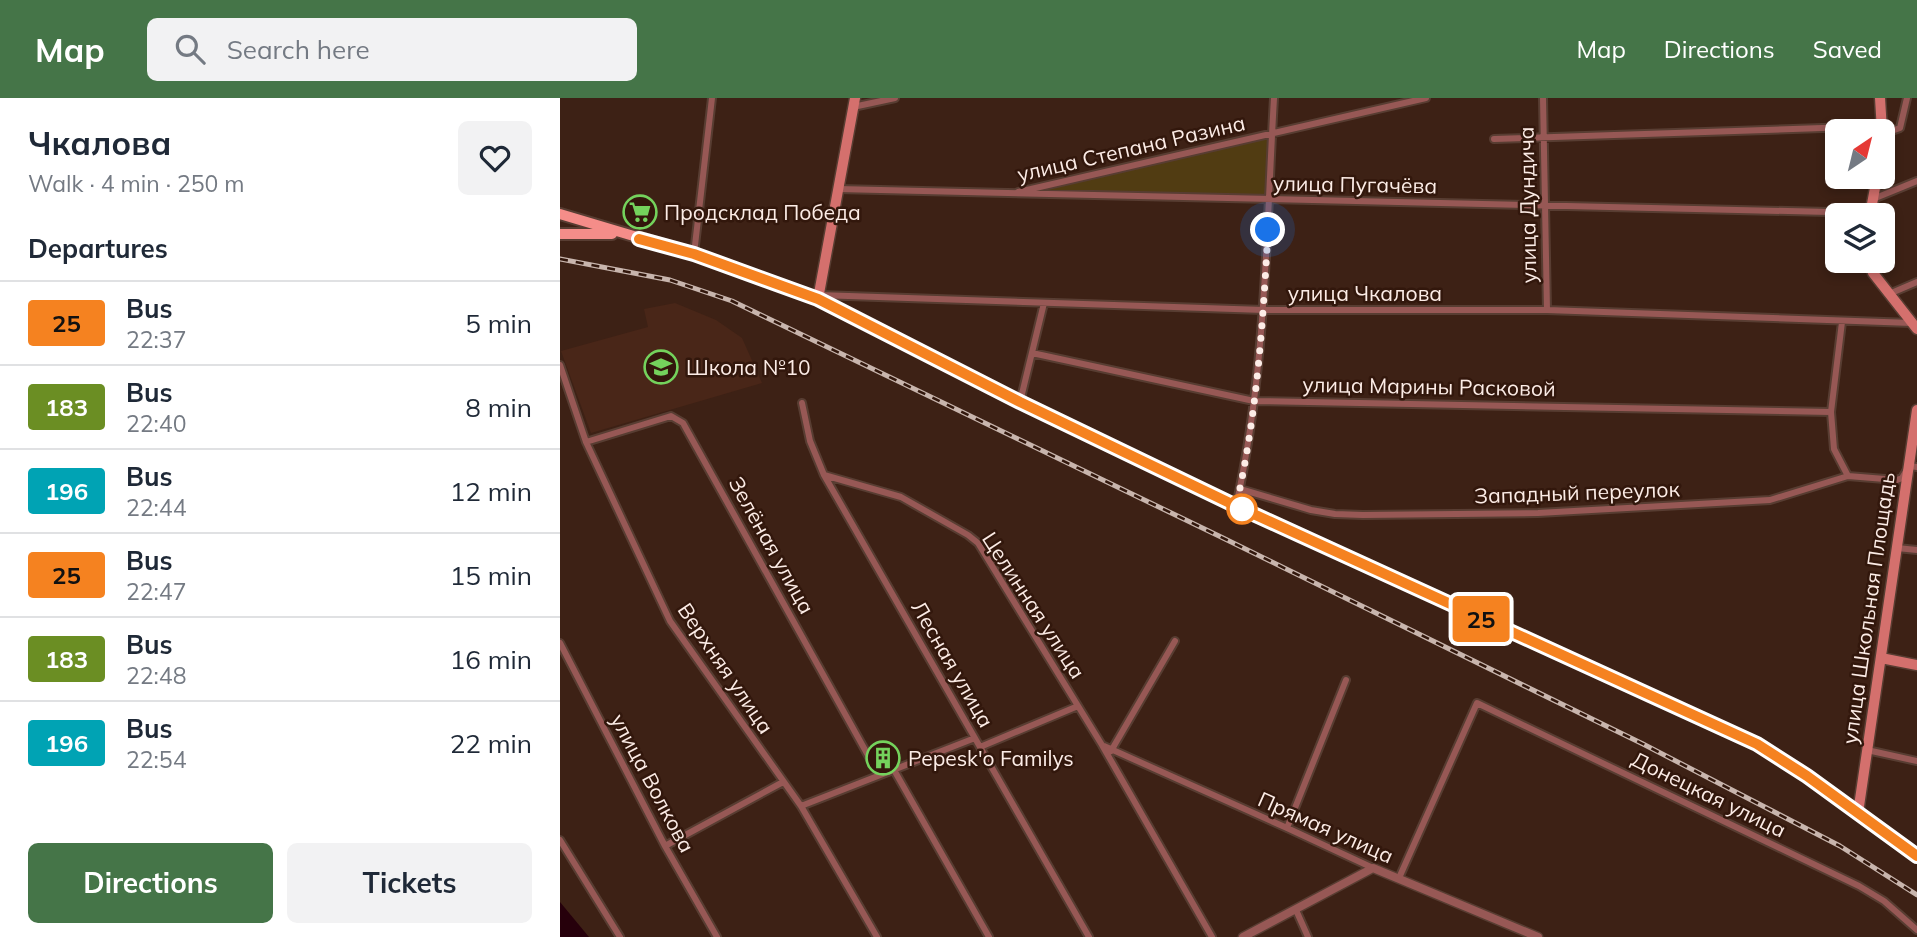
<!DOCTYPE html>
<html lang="en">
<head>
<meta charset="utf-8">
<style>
  body { margin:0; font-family:Mulish,sans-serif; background:#f2f2f3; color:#1f2937; height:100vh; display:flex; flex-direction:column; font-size:26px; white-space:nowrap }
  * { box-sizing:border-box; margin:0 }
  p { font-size:23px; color:#747a83 }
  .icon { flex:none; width:38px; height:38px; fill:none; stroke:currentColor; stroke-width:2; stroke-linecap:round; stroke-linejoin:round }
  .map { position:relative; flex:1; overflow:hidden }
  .sheet { display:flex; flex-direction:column; background:#fff; width:560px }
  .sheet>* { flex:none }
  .badge { padding:0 14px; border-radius:5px; font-size:24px; line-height:46px }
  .needle { width:46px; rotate:35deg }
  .buttons { position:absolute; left:1265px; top:21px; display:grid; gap:14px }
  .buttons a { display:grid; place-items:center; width:70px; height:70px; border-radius:10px; background:#fff; box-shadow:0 4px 10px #0003; font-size:35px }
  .you { position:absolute; width:35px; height:35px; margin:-18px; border:5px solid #fff; border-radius:50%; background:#1a73e8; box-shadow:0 0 0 10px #1a73e833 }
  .map>.badge { position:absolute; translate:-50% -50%; box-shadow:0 0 0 4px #fff }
  h2 { padding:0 28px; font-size:26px; line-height:63px }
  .round { display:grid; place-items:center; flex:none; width:74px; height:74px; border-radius:10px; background:#f2f2f3 }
  .summary { display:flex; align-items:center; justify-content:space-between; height:119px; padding:0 28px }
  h1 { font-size:33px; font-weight:700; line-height:52px }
  .cta { display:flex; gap:14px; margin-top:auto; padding:14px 28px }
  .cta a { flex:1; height:80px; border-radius:10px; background:#457548; color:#fff; font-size:28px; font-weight:700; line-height:80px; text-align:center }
  .cta a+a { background:#f2f2f3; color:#1f2937 }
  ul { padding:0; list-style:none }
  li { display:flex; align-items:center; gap:21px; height:84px; padding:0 28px; border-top:2px solid #e0e1e3 }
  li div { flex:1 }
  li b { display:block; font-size:26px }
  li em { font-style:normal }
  li .badge { min-width:77px; font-weight:700; text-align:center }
  header { display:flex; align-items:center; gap:42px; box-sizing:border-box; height:98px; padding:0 35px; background:#457548; color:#fff }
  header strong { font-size:33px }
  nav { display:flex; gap:38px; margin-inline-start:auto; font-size:24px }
  .search { width:490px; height:63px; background:#f2f2f3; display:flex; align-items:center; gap:18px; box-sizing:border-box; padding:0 24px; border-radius:10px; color:#747a83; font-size:26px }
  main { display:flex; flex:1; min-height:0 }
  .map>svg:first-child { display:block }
  .built { fill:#492618 }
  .green { fill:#513c12 }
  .water { fill:#26000b }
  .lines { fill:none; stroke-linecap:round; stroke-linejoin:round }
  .minor-casing { stroke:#583d32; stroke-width:10 }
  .tertiary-casing { stroke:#583d32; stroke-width:11 }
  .secondary-casing { stroke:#583d32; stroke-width:13 }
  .primary-casing { stroke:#583d32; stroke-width:14 }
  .minor { stroke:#975855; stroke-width:6 }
  .tertiary { stroke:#975855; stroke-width:8 }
  .secondary { stroke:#d4706d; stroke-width:10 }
  .primary { stroke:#f58d89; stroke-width:10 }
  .rail-casing { stroke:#c8b5ad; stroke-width:5 }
  .rail { stroke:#32170c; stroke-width:2.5; stroke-dasharray:8; stroke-linecap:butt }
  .line-casing { stroke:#fff; stroke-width:16 }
  .line { stroke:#f58220; stroke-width:10 }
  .walk { stroke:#fcece6; stroke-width:7; stroke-dasharray:0 12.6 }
  .stop-dot { fill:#fff; stroke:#f58220; stroke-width:3.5 }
  .labels { text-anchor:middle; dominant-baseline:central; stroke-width:5; stroke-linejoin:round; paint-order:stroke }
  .street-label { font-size:21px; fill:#fcece6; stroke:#32170c }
  .poi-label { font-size:21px; fill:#fcece6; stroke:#32170c; text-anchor:start }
</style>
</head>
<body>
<header>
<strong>Map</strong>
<div class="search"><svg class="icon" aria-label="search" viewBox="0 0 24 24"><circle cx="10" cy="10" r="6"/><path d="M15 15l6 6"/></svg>Search here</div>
<nav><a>Map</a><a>Directions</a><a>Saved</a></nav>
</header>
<main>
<section class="sheet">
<div class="summary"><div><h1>Чкалова</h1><p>Walk · 4 min · 250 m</p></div><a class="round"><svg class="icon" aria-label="heart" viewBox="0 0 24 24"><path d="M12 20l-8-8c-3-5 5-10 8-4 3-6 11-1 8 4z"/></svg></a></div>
<h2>Departures</h2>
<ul>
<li><span class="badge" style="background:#f58220;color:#111">25</span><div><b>Bus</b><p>22:37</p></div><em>5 min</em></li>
<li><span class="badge" style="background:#6b8e23;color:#fff">183</span><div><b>Bus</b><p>22:40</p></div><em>8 min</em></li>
<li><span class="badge" style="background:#00a3b4;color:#fff">196</span><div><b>Bus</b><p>22:44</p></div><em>12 min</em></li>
<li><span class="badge" style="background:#f58220;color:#111">25</span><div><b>Bus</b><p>22:47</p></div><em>15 min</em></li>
<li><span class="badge" style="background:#6b8e23;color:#fff">183</span><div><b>Bus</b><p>22:48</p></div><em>16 min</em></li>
<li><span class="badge" style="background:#00a3b4;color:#fff">196</span><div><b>Bus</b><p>22:54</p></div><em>22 min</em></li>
</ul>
<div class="cta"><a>Directions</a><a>Tickets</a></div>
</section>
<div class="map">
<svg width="1357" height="839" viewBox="0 0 1357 839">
  <rect width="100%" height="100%" fill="#3d2115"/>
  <!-- built -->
  <path class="built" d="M115 205 156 222 182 240 202 285 31 335 1 253 88 229 84 211Z"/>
  <!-- green -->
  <path class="green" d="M712 35 709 105 447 96Z"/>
  <!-- water -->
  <path class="water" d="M0 804 29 839H0Z"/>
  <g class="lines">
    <defs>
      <path id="minor" d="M983 0 987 212
        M293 9 335 0
        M1323 36 1340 30 1347 0
        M934 41 1322 28
        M278 91 1311 115
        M458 94 866 0
        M1313 101 1357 83
        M134 156 152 0
        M1329 196 1357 184
        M259 197 704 212H987L1352 225
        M1282 224 1271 314 1274 351 1288 378
        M472 255 694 303 1271 314
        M0 267 26 344 110 523 241 708 317 839
        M460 304 484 205
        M242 305 250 343 264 377 529 839
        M26 344 111 318 123 325 319 677
        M264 377 341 399 408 437 418 445 542 647 652 839
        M680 391 751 412 775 416 803 417 978 415 1210 402 1288 378 1337 382 1342 380 1349 368 1357 369
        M676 408C706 274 706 136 714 0
        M1337 450 1357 452
        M0 545 105 748 157 839
        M544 648 727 730 813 770
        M420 649 518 608
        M1307 652 1357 663
        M551 653 615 543
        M334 672 429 839
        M241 708 415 640
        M727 730 786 582
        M0 742 60 839
        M105 748 223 684
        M839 780 917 605 1299 788 1324 803 1357 832
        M736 812 748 839"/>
      <path id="tertiary" d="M683 839 813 770 978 839"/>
      <path id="secondary" d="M1320 0 1322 33
        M1310 117 1317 79
        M1309 163 1313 175 1357 231
        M258 201 295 0
        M1321 560 1357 567
        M1298 715 1357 312"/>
      <path id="primary" d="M0 116 134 156 258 201 460 304 676 408 1197 646 1247 678 1357 759
        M0 136H52"/>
    </defs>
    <!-- minor casing -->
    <use href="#minor" class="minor-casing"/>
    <!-- tertiary casing -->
    <use href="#tertiary" class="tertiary-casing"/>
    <!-- secondary casing -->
    <use href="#secondary" class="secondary-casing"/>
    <!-- primary casing -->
    <use href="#primary" class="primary-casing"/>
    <!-- minor -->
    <use href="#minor" class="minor"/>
    <!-- tertiary -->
    <use href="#tertiary" class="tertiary"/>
    <!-- secondary -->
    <use href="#secondary" class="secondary"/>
    <!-- primary -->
    <use href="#primary" class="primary"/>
    <defs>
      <path id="rail" d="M0 161 110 182 172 203 659 438 1083 646 1280 748 1357 797"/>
    </defs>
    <!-- rail casing -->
    <use href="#rail" class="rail-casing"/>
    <!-- rail -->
    <use href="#rail" class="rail"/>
  </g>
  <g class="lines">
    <defs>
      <path id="line" d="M79 141 134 156 258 201 460 304 676 408 1197 646 1247 678 1357 758"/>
    </defs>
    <!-- line casing -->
    <use href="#line" class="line-casing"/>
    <!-- line -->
    <use href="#line" class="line"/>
    <!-- walk -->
    <path class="walk" d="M682 411 676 408C697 318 703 224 708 132"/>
  </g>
  <!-- icons -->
  <defs>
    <symbol id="supermarket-ring" viewBox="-11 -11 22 22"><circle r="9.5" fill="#32170c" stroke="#74d25c" stroke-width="1.5"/><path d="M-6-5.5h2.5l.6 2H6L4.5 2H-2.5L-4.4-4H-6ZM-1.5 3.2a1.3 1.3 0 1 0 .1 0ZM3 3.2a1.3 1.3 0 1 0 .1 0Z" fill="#74d25c"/></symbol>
    <symbol id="school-ring" viewBox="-11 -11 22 22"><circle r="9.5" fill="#32170c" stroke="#74d25c" stroke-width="1.5"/><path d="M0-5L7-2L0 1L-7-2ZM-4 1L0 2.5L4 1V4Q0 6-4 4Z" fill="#74d25c"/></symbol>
    <symbol id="building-ring" viewBox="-11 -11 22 22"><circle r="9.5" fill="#32170c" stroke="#74d25c" stroke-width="1.5"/><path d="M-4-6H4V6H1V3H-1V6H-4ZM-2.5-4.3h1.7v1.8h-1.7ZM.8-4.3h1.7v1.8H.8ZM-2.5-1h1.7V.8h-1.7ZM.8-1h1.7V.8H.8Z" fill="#74d25c"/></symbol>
  </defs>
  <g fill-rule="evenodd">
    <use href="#supermarket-ring" x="61" y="95" width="38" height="38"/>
    <use href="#school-ring" x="82" y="250" width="38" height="38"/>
    <use href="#building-ring" x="304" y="641" width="38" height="38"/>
  </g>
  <!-- markers -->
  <circle class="stop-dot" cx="682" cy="411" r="14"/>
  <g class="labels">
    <!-- street labels -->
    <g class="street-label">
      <text transform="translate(571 50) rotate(-13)">улица Степана Разина</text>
      <text transform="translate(795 86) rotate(1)">улица Пугачёва</text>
      <text transform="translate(967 107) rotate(-91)">улица Дундича</text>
      <text x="805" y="195">улица Чкалова</text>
      <text transform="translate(869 288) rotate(1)">улица Марины Расковой</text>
      <text transform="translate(1017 394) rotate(-2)">Западный переулок</text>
      <text transform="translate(212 447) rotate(61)">Зелёная улица</text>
      <text transform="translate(474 507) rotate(57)">Целинная улица</text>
      <text transform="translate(1308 510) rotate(-82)">улица Школьная Площадь</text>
      <text transform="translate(393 566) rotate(60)">Лесная улица</text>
      <text transform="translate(166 570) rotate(56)">Верхняя улица</text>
      <text transform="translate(93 685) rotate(62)">улица Волкова</text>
      <text transform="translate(1149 696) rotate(26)">Донецкая улица</text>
      <text transform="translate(766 729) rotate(24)">Прямая улица</text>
    </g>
    <!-- poi labels -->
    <g class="poi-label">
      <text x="104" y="114">Продсклад Победа</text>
      <text x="126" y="269">Школа №10</text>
      <text x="348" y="660">Pepesk'o Familys</text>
    </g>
  </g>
</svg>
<div class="buttons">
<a><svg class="needle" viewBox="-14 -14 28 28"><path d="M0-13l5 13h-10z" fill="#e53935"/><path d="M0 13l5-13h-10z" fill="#747a83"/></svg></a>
<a><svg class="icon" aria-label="layers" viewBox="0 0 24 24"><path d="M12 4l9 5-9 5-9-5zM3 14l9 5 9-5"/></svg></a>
</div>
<div class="you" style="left:708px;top:132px"></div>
<b class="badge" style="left:921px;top:521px;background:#f58220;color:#111">25</b>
</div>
</main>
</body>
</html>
